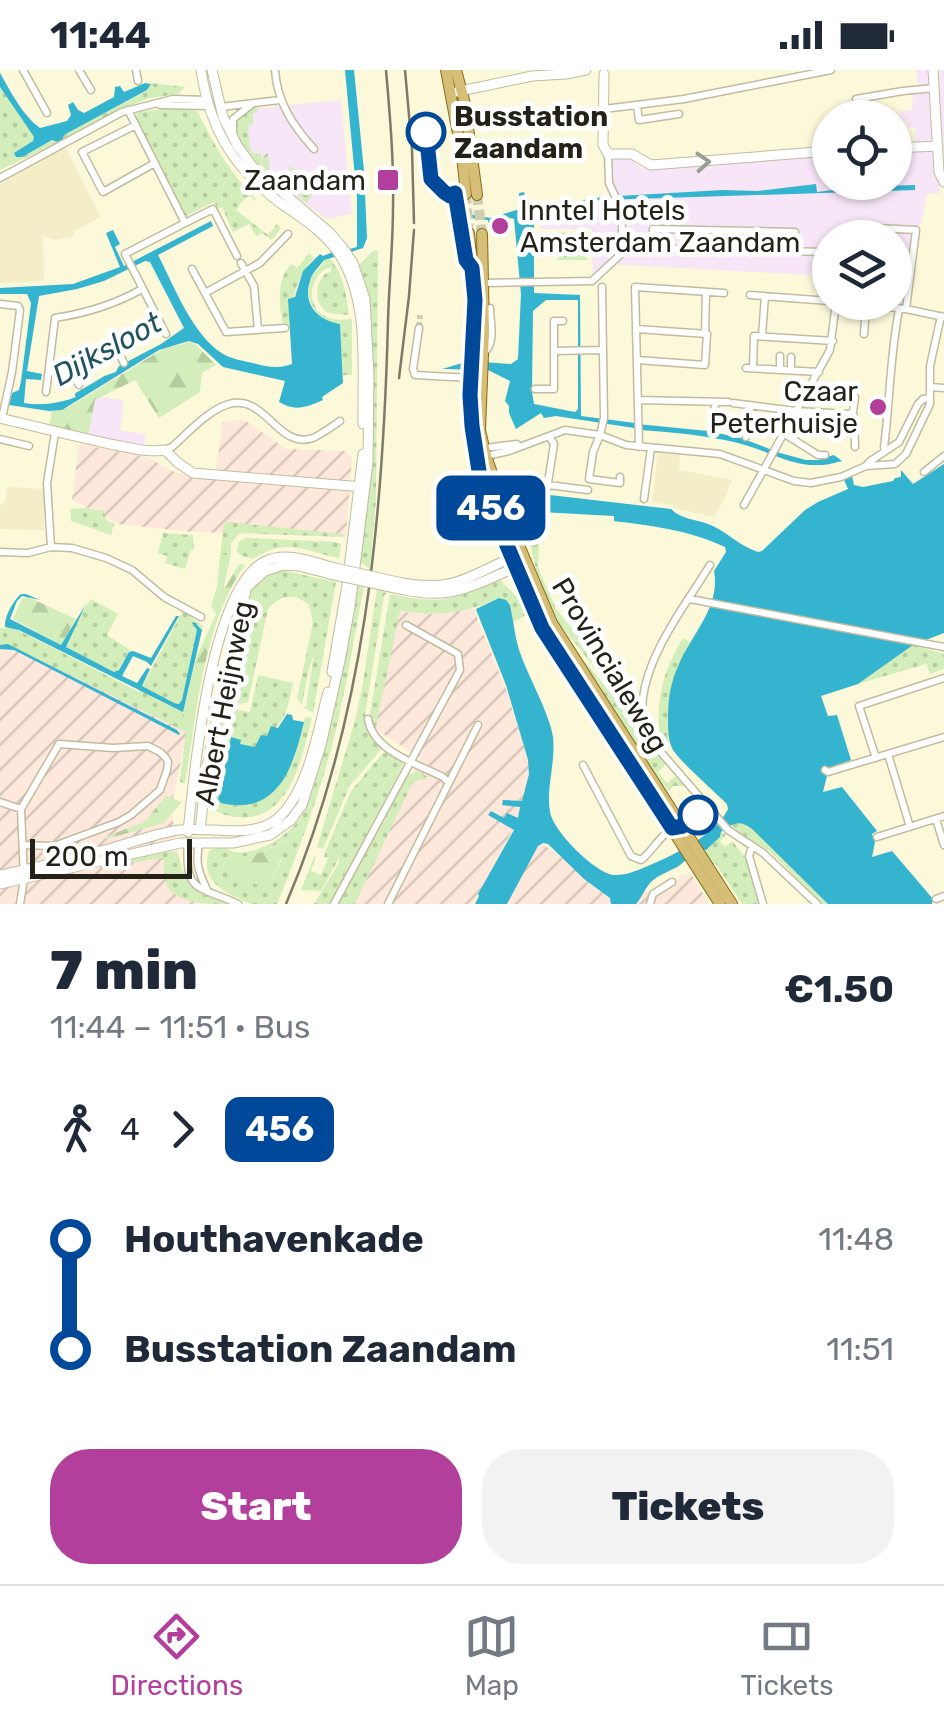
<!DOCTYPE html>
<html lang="en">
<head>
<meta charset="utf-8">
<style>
  body { margin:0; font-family:Rubik,sans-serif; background:#f2f2f3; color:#1f2937; height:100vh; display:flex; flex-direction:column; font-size:38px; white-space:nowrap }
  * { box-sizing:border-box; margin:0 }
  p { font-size:32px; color:#747a83 }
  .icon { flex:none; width:55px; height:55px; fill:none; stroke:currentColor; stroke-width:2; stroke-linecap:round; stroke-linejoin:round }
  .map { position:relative; height:834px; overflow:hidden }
  .side { display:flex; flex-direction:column; background:#fff; flex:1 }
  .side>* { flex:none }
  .badge { padding:0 20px; border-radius:15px; font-size:35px; line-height:65px }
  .buttons { position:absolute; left:812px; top:30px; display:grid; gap:20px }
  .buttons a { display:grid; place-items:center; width:100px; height:100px; border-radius:50%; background:#fff; box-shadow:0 2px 8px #0004; font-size:50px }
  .scale { position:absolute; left:30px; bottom:25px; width:162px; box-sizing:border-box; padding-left:10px; border:5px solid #242218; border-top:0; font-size:28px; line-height:35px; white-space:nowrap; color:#242218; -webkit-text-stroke:8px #fff; paint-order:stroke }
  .map>.badge { position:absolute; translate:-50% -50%; box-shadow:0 0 0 5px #fff }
  .legs { display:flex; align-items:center; gap:15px; height:110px; padding:0 50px; font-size:32px }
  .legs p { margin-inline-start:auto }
  .summary { display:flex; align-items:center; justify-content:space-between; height:170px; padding:0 50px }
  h1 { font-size:55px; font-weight:800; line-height:75px }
  .cta { display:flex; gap:20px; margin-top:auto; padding:20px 50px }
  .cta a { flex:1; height:115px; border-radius:40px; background:#b13f9b; color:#fff; font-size:40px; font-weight:800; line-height:115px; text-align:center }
  .cta a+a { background:#f2f2f3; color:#1f2937 }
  ul { padding:0 50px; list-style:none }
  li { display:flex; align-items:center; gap:35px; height:110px; font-size:38px }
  li i { display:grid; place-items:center; width:15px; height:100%; margin:0 12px; background:currentColor }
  li i::after { content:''; width:25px; height:25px; margin:-12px; border:8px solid; border-radius:50%; background:#fff }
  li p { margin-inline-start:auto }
  li:first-child i { background:linear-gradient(#0000 50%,currentColor 0) }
  li:last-child i { background:linear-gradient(currentColor 50%,#0000 0) }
  .status { display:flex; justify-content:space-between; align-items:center; height:70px; padding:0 50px; background:#fff; direction:ltr }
  .status svg { height:28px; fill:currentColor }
  .tabs { display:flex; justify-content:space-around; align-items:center; height:140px; border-top:2px solid #e0e1e3; background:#fff; font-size:28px; color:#747a83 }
  .tabs a { display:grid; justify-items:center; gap:5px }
  .tabs .selected { color:#b13f9b }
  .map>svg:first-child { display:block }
  .commercial { fill:#f7e6f8 }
  .industrial { fill:url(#industrial-furrows) }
  .built { fill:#f3edc8 }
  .grass { fill:url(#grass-dots); fill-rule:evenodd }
  .forest { fill:url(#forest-firs) }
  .water { fill:#35b4d0; fill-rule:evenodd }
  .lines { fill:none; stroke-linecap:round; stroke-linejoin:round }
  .canal { stroke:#35b4d0; stroke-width:6 }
  .street-tunnel { stroke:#d1cdb3; stroke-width:6; stroke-dasharray:6 3; stroke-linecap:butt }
  .primary-tunnel { stroke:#d1cdb3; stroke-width:10; stroke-dasharray:10 5; stroke-linecap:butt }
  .street-casing { stroke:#c1bca0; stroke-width:9 }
  .secondary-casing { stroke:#c1bca0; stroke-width:11 }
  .primary-casing { stroke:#866b1b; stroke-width:12 }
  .street { stroke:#fff; stroke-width:6 }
  .secondary { stroke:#fff; stroke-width:9 }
  .primary { stroke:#d6be77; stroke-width:10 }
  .rail { stroke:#7d7b68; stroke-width:2.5 }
  .secondary-bridge-casing { stroke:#c1bca0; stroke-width:11; stroke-linecap:butt }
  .secondary-bridge { stroke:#fff; stroke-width:9 }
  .oneway { stroke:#9c9c97 }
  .line-1-casing { stroke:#fff; stroke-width:22 }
  .line-1 { stroke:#004899; stroke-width:15 }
  .stop-1-dot { fill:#fff; stroke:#004899; stroke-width:5 }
  .poi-dot { fill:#b13f9b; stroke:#fff; stroke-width:4 }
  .labels { text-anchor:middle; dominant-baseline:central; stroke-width:10; stroke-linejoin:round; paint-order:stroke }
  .stop-label { font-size:28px; font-weight:bold; fill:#242218; stroke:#fff; text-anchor:start }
  .poi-label { font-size:28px; fill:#242218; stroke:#fff; text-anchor:end }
  .street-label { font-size:28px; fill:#242218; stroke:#fff }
  .water-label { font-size:30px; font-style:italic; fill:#215461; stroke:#fff }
</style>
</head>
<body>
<div class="status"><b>11:44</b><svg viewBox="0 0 49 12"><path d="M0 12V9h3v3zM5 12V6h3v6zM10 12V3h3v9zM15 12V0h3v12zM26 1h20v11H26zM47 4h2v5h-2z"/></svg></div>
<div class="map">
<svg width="944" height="834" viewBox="0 0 944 834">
  <defs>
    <pattern id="industrial-furrows" width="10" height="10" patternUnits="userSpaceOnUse" patternTransform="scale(2.5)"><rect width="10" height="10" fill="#fee8db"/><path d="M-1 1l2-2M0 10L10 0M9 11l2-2" fill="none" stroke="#dac7bb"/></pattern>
    <pattern id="grass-dots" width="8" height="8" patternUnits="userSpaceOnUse" patternTransform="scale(2.5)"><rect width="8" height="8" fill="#d3eeba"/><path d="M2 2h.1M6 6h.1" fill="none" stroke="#b5cc9f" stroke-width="1.8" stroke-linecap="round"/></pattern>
    <pattern id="forest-firs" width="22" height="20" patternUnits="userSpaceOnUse" patternTransform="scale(2.5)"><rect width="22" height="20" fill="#d3eeba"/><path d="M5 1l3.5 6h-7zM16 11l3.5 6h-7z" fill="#b5cc9f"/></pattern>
  </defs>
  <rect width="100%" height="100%" fill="#fcf8da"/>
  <!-- commercial -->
  <path class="commercial" d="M916 0H944V107L940 74 915 75 916 59 908 57 907 51 900 50V41L912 40 913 22 918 21Z
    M341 30 352 144 327 149 276 113 245 78 237 57 248 39Z
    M934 79 940 123 927 124 921 154 911 165 903 235 857 233 895 232V168H830V206L626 195H616L593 204 592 159H540V144L585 136 620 133 614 114 610 86H630L641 98 830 84V112H895V81Z
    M101 327 122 330 124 335 120 360 146 365 144 375 88 366 95 330Z"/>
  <!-- industrial -->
  <path class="industrial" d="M243 349 286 379 345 381 352 388 346 467 192 462 118 454 72 430 79 374 147 387 176 403 215 407 223 352Z
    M473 538 506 619 530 696 524 739 473 834H346L420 688 374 658 399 542 431 544Z
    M8 575 188 658 171 738 179 786 186 813 201 823 227 834H0V576Z
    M538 770 612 826 650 821 690 802 709 834H504Z"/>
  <!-- built -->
  <path class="built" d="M65 77 101 147 73 161 75 166 56 170 43 166 44 211 0 213V114Z
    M658 383 680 385 679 400 732 410 726 425 714 447 674 438 673 435 652 432Z
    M7 417 44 419V460L0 459V436L6 430Z"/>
  <!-- grass -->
  <path class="grass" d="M151 13 185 17 178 24 150 28 119 39 115 43 63 69 64 65 148 20Z
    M0 17 34 67 33 71 15 83 16 87 22 86 52 70 57 73 0 100Z
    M257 36 258 42 253 43V54L248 55 250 79 253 83H261L262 96 263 87 268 82 270 105 273 110 292 111 290 109 289 96 297 100 302 108 297 110 302 112 304 116 301 120 305 118 313 123 307 133 297 125 299 121 291 124C268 113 233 75 236 49Z
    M172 38 197 41C214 74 230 104 256 129L255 131 250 126 243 130 236 140 268 165 277 154 281 158 272 170 262 163 256 166 249 154 233 162 222 137 218 139 214 132 186 146 135 49 138 42Z
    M558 162 587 164V190H558Z
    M374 180 378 181 376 429 370 499 360 492 371 400 357 197Z
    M309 183 314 188C299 203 289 233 289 254H283C279 234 276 211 291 194L297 198Z
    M329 188C344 204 346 224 349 245L328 243C314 233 314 216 325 204L331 202V197C312 202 305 228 320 243 329 251 341 250 352 249V305H343L340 255C307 247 296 215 324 193L323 190Z
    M83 438 104 441 105 449 114 454 111 465 71 451 70 439Z
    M540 442 538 497 556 539 609 603 628 617 641 622 640 638 625 636 559 553 538 508 525 452Z
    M227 452 343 464V467L243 463 239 464 231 473V484L220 486 224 454Z
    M163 463 193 465 194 480H191L185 499 165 493 167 486 158 483Z
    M247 468 335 472 341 474 339 488C305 481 285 467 253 489L240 485 237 481 239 471Z
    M281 500 336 512 313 643 303 637H306L314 584 308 602 302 635 297 628 313 553 309 535C294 522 280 525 268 539L248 632C242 635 230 633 226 628L248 522 263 506Z
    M500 510 519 529 526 545 512 553V541L499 528C466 544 436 546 400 541L375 662 370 651V644L390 524C443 535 451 530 500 510Z
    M356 515 364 516C356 557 350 597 341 637 327 705 303 770 277 834 269 834 259 834 251 834 248 833 239 829 236 827 214 817 202 805 209 781L221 776C226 778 230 781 235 782 259 785 289 765 301 747 312 730 315 708 321 689 336 631 345 573 356 515ZM285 770 281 790 270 815 267 817 241 809 231 802 239 788 262 782Z
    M377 519 387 522 384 526 365 645 366 651 382 678 349 717 323 779 317 777 355 651 363 613Z
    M91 529 118 544 107 565 130 580 116 603 65 577 78 549Z
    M183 541 203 556 183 642 187 653 186 662 15 578 0 577V558H14L139 622Z
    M564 566 629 645 640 646 642 665 666 694 658 702 667 713 676 706 684 716H673L669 721 652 702Z
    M683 568 690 572C673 605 664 634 670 671L662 676 655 668 659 667C657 627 662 603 683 568Z
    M913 575 944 584V599L930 604 926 594 858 614Z
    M258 605 293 613C285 653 283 650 255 677L240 674 231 668 218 729 275 721 294 689 305 647 312 648C301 689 291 753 235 747 224 746 216 740 205 737L222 643 230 639 250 642Z
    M387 682 401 690 403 695 330 834H314L339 793V788L321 821 301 820 314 787H316L311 801 321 805 328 788 324 787 326 780 351 721 382 684Z
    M417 701 428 707 426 710H417L412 714 355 834H338L407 705Z
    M732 753H744L752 759 828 834H821C804 817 788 798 770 782 757 772 742 766 730 755Z
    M721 762 726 765 720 771 725 777 732 771 747 790 760 834H742L715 793 712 795 701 778 706 779 720 767Z
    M171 781 177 782C190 822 188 818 227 834 206 834 175 834 166 814 164 806 164 796 163 788L129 793 127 789Z"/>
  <!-- forest -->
  <path class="forest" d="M190 272 195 274 216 295 202 303 200 322 159 348 135 310 95 330 88 366 49 356 52 341 69 337 163 279Z
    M231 484 224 516 225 518 239 494 245 495C203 553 197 644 185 713L180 712 187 653 183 642 196 588 216 544 211 536 217 517 220 486Z
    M28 527 76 549 61 575 13 549 22 529Z
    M166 726 182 732 164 753 106 769 105 767 144 752Z
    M284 771H288L270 815 267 818 241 809 231 802V797L239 788 262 782Z"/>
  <!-- water -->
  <path class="water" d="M345 0H354L364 101 367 168 363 178 351 182 350 179 357 177V129Z
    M0 3C11 22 22 45 40 58L67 51 71 45 68 35 73 32 78 40 84 43 114 27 115 17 120 16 124 22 145 13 151 14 147 20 64 65 63 69 57 72 52 70 22 87H16L14 83 33 71 34 67 0 17Z
    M816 114 817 122 855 117 915 115V120L602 130 580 132 531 144 534 149V223L580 225 581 346 635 353 634 358 556 346 544 348 541 343 516 359 509 343V336L505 331 510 311 488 300 442 299 469 291 511 294 518 289 521 224 514 149C506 146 495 148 488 153V150L460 147 459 142 490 148 520 139 519 123 524 122 527 139 602 127 722 120 757 121ZM546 230H578V339L575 342 534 334 532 322 533 241Z
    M211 151 213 156 158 185C174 216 193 266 223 284 232 289 243 291 253 293 266 297 280 299 292 294L288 229 295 227 303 201 320 184 323 186 333 182 348 183 324 190C320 196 312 202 310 211 302 234 318 250 340 254L343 313 322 327 323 330C307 337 295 342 279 332L285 311 223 297 198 274 189 271 159 280 62 340 49 341 9 335 12 323 19 320 21 311 31 233 27 224H0V218L73 214 120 197 106 163 113 160 120 174 115 177 124 196ZM145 191 150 192 184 258 161 274 119 296 116 302C111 304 105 305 101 308 99 310 98 313 96 315 77 331 47 337 24 333L26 309 41 310 42 304 27 301 39 226 77 219 104 211Z
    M637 354 708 361 741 368 780 383 806 390H818L834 385 842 391C800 404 778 383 738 373 706 365 671 362 638 360Z
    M944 394V563L913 575 858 614 821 626 828 646 837 645 851 690 825 699 827 706 823 722 842 717 877 761 872 764 875 772 872 787 892 781 933 829 932 834H828L752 759C740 749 732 753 721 762L720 767 706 780 701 779C693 784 687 789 680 795 672 801 658 804 650 813 644 820 642 827 636 834H611L610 828 584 809 548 774 543 773 538 776 507 834H475L479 826 478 824 514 760 488 745 491 741 504 748 507 743 518 748 520 737 502 735 503 730 522 731 529 704 528 690 506 615 477 542 476 539 499 528 506 530 510 535C514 553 515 571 522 588 531 611 544 634 551 658 559 685 545 715 550 742 553 761 594 802 613 805 625 806 639 800 650 795 675 785 716 764 728 739L727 734C716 723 677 689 672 678 668 670 668 656 668 647 668 628 671 611 679 594 692 564 721 536 714 501L726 482 725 477C689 460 653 456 614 451V446L540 442V436L548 437 550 425 671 439C680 449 695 449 708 454 726 460 737 475 758 482L762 481 805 440 818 432 848 419 844 410 852 406 854 415 863 417 893 411 895 408 901 407V400L913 414Z
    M21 524H26L40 530 22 526 17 531 10 549 61 575 86 534 66 577 114 602 119 600 129 582 133 581 151 588 176 546H179L151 596 147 592 133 586 122 606 137 613 147 598 150 599 142 616 176 634H179L182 630 197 560 192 553 194 552 202 560 183 642 19 560 5 557C4 547 13 531 21 524Z
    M8 574 177 660 180 664 179 665 14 580 0 579V575Z
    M287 644 292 645 293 650 304 652C293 698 278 746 221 733L218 729 231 667 241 670 240 674 255 677 261 665 267 666 271 656 278 658Z"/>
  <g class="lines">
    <!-- canal -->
    <path class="canal" d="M78 325 102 311"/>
    <!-- street-tunnel -->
    <path class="street-tunnel" d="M419 258 420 245"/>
    <!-- primary-tunnel -->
    <path class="primary-tunnel" d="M466 124 469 163
      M477 125 482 164"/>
    <defs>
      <path id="street" d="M23 0 47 43
        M79 0 91 20
        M136 0 138 11
        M275 0C277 32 293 56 314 79
        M856 29 903 21 934 18
        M160 35 209 36
        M637 36 639 50 679 44
        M221 37 280 30
        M604 39 684 29 831 0
        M128 40 185 153 213 139 237 186
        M136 55 82 82 103 122 155 93
        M233 63V49L251 35
        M0 108 122 42 173 29 207 30
        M856 157 916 160 906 239
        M623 178 830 182
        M654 179 653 159 795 162V181
        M241 193 254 216 258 260
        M192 199 226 262 285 258
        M484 213 592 211 620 185 623 178 621 139 609 113 608 84
        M602 217 604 348 600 365 593 382 589 409 620 413V407
        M205 223 260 193 288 164
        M750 225 830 231
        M843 232 906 239 944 247
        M0 234 18 236 20 240 12 302 2 348
        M419 258 413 299 415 305 471 308
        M166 264 125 184 185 153
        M705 264 706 222
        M864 264 866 236
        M762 266 765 226
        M112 271 124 293
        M555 281 603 280
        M482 285C497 273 490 254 490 238
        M637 290 705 295 707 264 637 259
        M67 294 79 315
        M746 298 819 302
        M753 298 754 266 833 271
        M780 300V286
        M791 300V287
        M49 303 157 248
        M930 317 944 318
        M535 319H554V251H563
        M46 322 55 248C87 243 114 235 142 219
        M638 330 728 332
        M733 333 796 341 850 344 853 342 855 327 806 324
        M851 343 854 346 855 377
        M714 360 715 332
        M783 363 818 385H825
        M746 367 750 335
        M0 369 29 376
        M639 377 635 217 724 223
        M485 378 517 374
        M165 380 172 377C188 363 208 340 229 334 266 324 278 380 313 368 322 364 331 357 340 351
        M885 381 884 377C890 331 890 285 899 240
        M486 386 509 381 565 360 600 365 626 375 720 384 794 411 811 413 841 407 866 396 895 394 906 384 930 334V296L941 246
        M866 396 869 392 899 372 918 334 923 329 930 328
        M924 402 944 386
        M548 415 588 420
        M519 416 547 419 554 374 549 366
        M644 429 651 378
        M744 435 830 280 836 232
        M51 477 47 413 55 363
        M0 482 28 483 51 477 72 478 106 488 132 500 164 527 201 547
        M710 495C683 540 625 610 647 666L728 760 763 783 817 834
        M690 529 944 577
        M368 649C373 681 417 694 443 707L448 712
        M888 684 910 757
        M876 688 859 636 944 608
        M583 695 631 786 641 790C653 781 658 767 672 759
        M825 700 828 702 944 667
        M0 732 21 739
        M678 748 702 730
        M936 749 944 775
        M683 756 708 737
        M877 767 944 746
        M188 772C184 824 198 815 238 834
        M199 773C195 796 199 802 208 822
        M752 776 749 786 763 834
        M936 829 944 826
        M20 834 24 809 21 739 59 674 113 678 148 676 160 682 166 688 168 692 167 700 160 720 131 745 119 752 54 776 23 775
        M334 834 460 600 458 584 406 555
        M388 834 478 655
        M650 834 653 824 672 812"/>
      <path id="secondary" d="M201 0C210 60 234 99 283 135 304 149 328 165 341 187 370 235 362 299 363 354
        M933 0 939 102 944 112
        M604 4 603 75 608 84H632L651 95 830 81
        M456 22 532 6 566 4 586 0
        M895 78 938 76
        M0 348C37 357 73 366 110 374 128 377 147 383 165 380L177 392 193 403 363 417
        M402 513C454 522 467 507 513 487L516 488
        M400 519C440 528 459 523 496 506 507 501 516 498 524 489
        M332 602 347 515 363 384
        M200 760 208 691 233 569 247 517 265 501 283 495 299 496 330 504
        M188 762C194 704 210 520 264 492 285 481 310 491 331 497
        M0 805C38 797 75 788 112 778 134 772 157 763 179 760 210 756 250 770 277 749 308 723 318 660 328 622
        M0 814 180 773H233L270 765 291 750 302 735 321 675 340 591 350 537 368 392 369 305 365 229 353 193 343 178 330 163 252 96 237 75 223 47 212 0"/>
      <path id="primary" d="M446 0 462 85 466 124
        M456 0 465 34 477 125
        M469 163 475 230 470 325 472 356 479 401 492 440 543 558 720 834
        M482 164 484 260 480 360 486 386 510 454 552 553 732 834"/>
    </defs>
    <!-- street casing -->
    <use href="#street" class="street-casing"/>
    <!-- secondary casing -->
    <use href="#secondary" class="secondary-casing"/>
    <!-- primary casing -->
    <use href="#primary" class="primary-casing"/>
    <!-- street -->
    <use href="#street" class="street"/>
    <!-- secondary -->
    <use href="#secondary" class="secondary"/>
    <!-- primary -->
    <use href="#primary" class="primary"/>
    <!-- rail -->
    <path class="rail" d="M405 0 412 79 414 153
      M399 308 409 226 414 160
      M286 834C365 649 383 450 388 251 389 213 393 175 393 137 394 91 390 46 386 0"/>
    <defs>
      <path id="secondary-bridge" d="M331 497 402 513
        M330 504 400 519"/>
    </defs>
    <!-- secondary-bridge casing -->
    <use href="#secondary-bridge" class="secondary-bridge-casing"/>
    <!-- secondary-bridge -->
    <use href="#secondary-bridge" class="secondary-bridge"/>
  </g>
  <!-- one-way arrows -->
  <defs><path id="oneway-chevron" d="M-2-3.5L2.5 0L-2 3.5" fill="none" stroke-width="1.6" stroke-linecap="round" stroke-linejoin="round" transform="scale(2.5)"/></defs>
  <use class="oneway" href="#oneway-chevron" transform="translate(703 92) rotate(-4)"/>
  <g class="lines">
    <defs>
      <path id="line-1" d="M426 62 431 109 444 122 450 126 455 123 466 190 472 198 475 230 470 325 472 356 479 401 492 440 542 558 672 758 683 756 698 745"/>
    </defs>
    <!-- line-1 casing -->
    <use href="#line-1" class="line-1-casing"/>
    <!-- line-1 -->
    <use href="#line-1" class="line-1"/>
  </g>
  <!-- markers -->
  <g class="stop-1-dot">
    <circle cx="426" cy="62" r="18"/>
    <circle cx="698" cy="745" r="18"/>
  </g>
  <g class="poi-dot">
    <rect x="376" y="98" width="24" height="24" rx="5"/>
    <circle cx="500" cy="156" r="10"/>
    <circle cx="878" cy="337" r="10"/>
  </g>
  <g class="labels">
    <!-- stop labels -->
    <g class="stop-label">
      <text x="454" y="46">Busstation<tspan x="454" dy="32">Zaandam</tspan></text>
    </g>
    <!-- poi labels -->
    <g class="poi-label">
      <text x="366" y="110">Zaandam</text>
      <text x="520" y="140" text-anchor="start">Inntel Hotels<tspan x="520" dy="32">Amsterdam Zaandam</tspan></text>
      <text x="858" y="321">Czaar<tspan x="858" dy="32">Peterhuisje</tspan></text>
    </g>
    <!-- street labels -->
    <g class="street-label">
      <text transform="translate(610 595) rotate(59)">Provincialeweg</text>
      <text transform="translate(224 633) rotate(-79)">Albert Heijnweg</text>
    </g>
    <!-- water labels -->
    <g class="water-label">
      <text transform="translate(107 279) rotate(-29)">Dijksloot</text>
    </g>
  </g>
</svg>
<div class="buttons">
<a><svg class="icon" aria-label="locate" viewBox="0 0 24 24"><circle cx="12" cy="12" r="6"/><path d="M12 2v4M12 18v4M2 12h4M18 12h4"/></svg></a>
<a><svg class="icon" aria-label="layers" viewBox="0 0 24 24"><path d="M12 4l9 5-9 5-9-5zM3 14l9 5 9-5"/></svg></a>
</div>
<div class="scale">200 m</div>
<b class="badge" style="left:491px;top:438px;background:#004899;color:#fff">456</b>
</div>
<section class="side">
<div class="summary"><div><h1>7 min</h1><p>11:44 – 11:51 · Bus</p></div><b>€1.50</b></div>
<div class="legs"><svg class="icon" aria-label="walk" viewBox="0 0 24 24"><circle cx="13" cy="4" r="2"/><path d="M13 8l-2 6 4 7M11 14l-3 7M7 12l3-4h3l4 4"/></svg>4<svg class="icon" aria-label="forward" viewBox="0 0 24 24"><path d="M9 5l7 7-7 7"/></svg><b class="badge" style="background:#004899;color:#fff">456</b></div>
<ul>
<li><i style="color:#004899"></i><b>Houthavenkade</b><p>11:48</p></li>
<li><i style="color:#004899"></i><b>Busstation Zaandam</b><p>11:51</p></li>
</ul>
<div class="cta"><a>Start</a><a>Tickets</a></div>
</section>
<nav class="tabs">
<a class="selected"><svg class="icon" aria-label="directions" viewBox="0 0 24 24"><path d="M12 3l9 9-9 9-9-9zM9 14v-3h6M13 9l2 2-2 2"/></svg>Directions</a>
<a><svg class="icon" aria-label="map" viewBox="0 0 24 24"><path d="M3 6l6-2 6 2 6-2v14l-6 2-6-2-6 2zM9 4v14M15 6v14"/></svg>Map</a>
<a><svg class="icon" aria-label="tickets" viewBox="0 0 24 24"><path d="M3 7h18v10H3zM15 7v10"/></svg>Tickets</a>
</nav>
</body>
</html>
